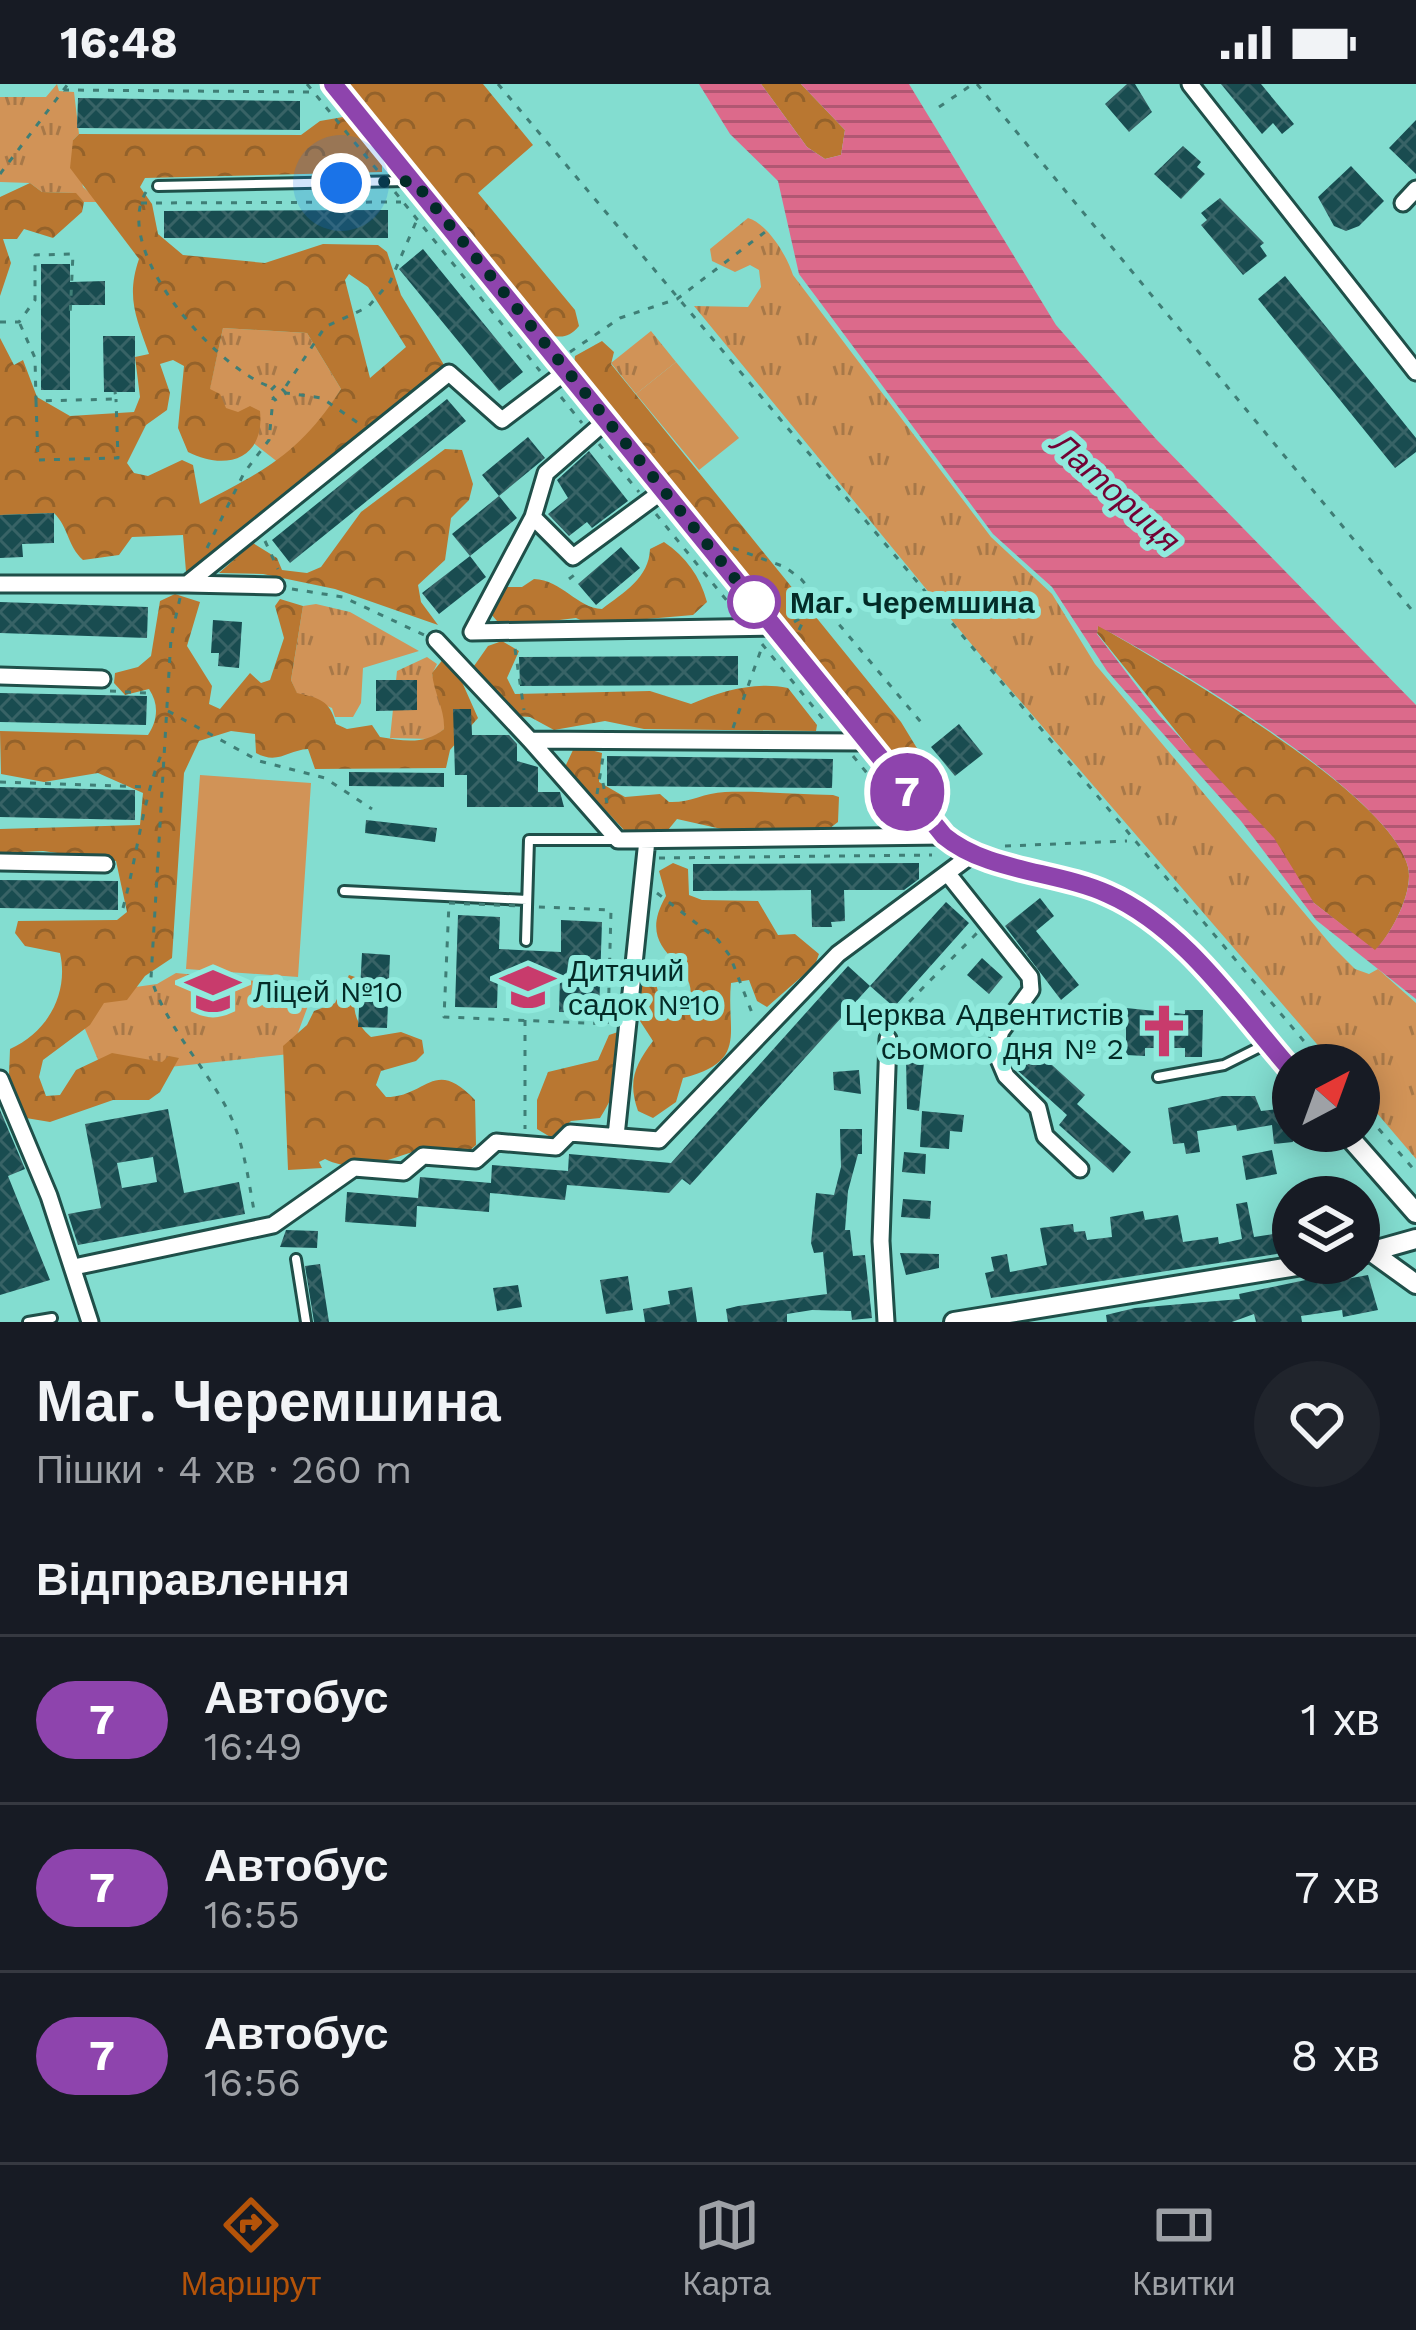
<!DOCTYPE html>
<html lang="uk">
<head>
<meta charset="utf-8">
<style>
  body { margin:0; font-family:"Work Sans",sans-serif; background:#20242c; color:#f1f3f6; height:100vh; display:flex; flex-direction:column; font-size:45px; white-space:nowrap }
  * { box-sizing:border-box; margin:0 }
  p { font-size:39px; color:#9ea1a6 }
  .icon { flex:none; width:66px; height:66px; fill:none; stroke:currentColor; stroke-width:2; stroke-linecap:round; stroke-linejoin:round }
  .map { position:relative; height:1238px; overflow:hidden }
  .details { display:flex; flex-direction:column; background:#171b24; flex:1 }
  .details>* { flex:none }
  .badge { padding:0 24px; border-radius:39px; font-size:42px; line-height:78px }
  .needle { width:78px; rotate:41deg }
  .tools { position:absolute; left:1272px; top:960px; display:grid; gap:24px }
  .tools a { display:grid; place-items:center; width:108px; height:108px; border-radius:50%; background:#171b24; box-shadow:0 6px 30px #0003; font-size:60px }
  .you { position:absolute; width:60px; height:60px; margin:-30px; border:9px solid #fff; border-radius:50%; background:#1a73e8; box-shadow:0 0 0 18px #1a73e833 }
  .map>.badge { position:absolute; translate:-50% -50%; box-shadow:0 0 0 6px #fff }
  h2 { padding:0 36px; font-size:45px; line-height:108px }
  .round { display:grid; place-items:center; flex:none; width:126px; height:126px; border-radius:63px; background:#20242c }
  .summary { display:flex; align-items:center; justify-content:space-between; height:204px; padding:0 36px }
  h1 { font-size:57px; font-weight:700; line-height:90px }
  ul { padding:0; list-style:none }
  li { display:flex; align-items:center; gap:36px; height:168px; padding:0 36px; border-top:3px solid #363941 }
  li div { flex:1 }
  li b { display:block; font-size:45px }
  li em { font-style:normal }
  li .badge { min-width:132px; font-weight:700; text-align:center }
  .status { display:flex; justify-content:space-between; align-items:center; height:84px; padding:0 60px; background:#171b24; direction:ltr }
  .status svg { height:33px; fill:currentColor }
  .dock { display:flex; justify-content:space-around; align-items:center; height:168px; border-top:3px solid #363941; background:#171b24; font-size:33px; color:#9ea1a6 }
  .dock a { display:grid; justify-items:center; gap:6px }
  .dock .current { color:#b45309 }
  .map>svg:first-child { display:block }
  .grass { fill:url(#grass-tufts) }
  .forest { fill:url(#forest-crowns); fill-rule:evenodd }
  .pitch { fill:#d19357 }
  .water { fill:url(#water-rules); fill-rule:evenodd }
  .building { fill:url(#building-cross-hatch); fill-rule:evenodd }
  .lines { fill:none; stroke-linecap:round; stroke-linejoin:round }
  .service-casing { stroke:#1f4f49; stroke-width:14 }
  .minor-casing { stroke:#1f4f49; stroke-width:21 }
  .tertiary-casing { stroke:#1f4f49; stroke-width:24 }
  .path { stroke:#3f7e76; stroke-width:3; stroke-dasharray:6 9; stroke-linecap:butt }
  .service { stroke:#fff; stroke-width:8 }
  .minor { stroke:#fff; stroke-width:15 }
  .tertiary { stroke:#fff; stroke-width:18 }
  .line-casing { stroke:#fff; stroke-width:27 }
  .line { stroke:#8e44ad; stroke-width:18 }
  .walk { stroke:#032b27; stroke-width:12; stroke-dasharray:0 21.6 }
  .stop-dot { fill:#fff; stroke:#8e44ad; stroke-width:6 }
  .labels { text-anchor:middle; dominant-baseline:central; stroke-width:12; stroke-linejoin:round; paint-order:stroke }
  .stop-label { font-size:30px; font-weight:bold; fill:#032b27; stroke:#90eadd; text-anchor:start }
  .poi-label { font-size:30px; fill:#032b27; stroke:#90eadd; text-anchor:start }
  .water-label { font-size:33px; font-style:italic; fill:#720234; stroke:#90eadd }
</style>
</head>
<body>
<div class="status"><b>16:48</b><svg viewBox="0 0 49 12"><path d="M0 12V9h3v3zM5 12V6h3v6zM10 12V3h3v9zM15 12V0h3v12zM26 1h20v11H26zM47 4h2v5h-2z"/></svg></div>
<div class="map">
<svg width="1416" height="1238" viewBox="0 0 1416 1238">
  <defs>
    <pattern id="grass-tufts" width="24" height="20" patternUnits="userSpaceOnUse" patternTransform="scale(3)"><rect width="24" height="20" fill="#d19357"/><path d="M3 7l-1-3M5 7V3M7 7l1-3M15 17l-1-3M17 17v-4M19 17l1-3" fill="none" stroke="#a77848"/></pattern>
    <pattern id="forest-crowns" width="20" height="18" patternUnits="userSpaceOnUse" patternTransform="scale(3)"><rect width="20" height="18" fill="#b97731"/><path d="M2 6a3 3 0 1 1 6 0M12 15a3 3 0 1 1 6 0" fill="none" stroke="#94622a"/></pattern>
    <pattern id="water-rules" width="6" height="5" patternUnits="userSpaceOnUse" patternTransform="scale(3)"><rect width="6" height="5" fill="#dc6a8b"/><path d="M0 2.5h6" fill="none" stroke="#b05772"/></pattern>
    <pattern id="building-cross-hatch" width="8" height="8" patternUnits="userSpaceOnUse" patternTransform="scale(3)"><rect width="8" height="8" fill="#194c50"/><path d="M0 0l8 8M0 8l8-8" fill="none" stroke="#386366"/></pattern>
  </defs>
  <rect width="100%" height="100%" fill="#83ddd0"/>
  <!-- grass -->
  <path class="grass" d="M57 0 59 7 74 8 79 50 73 56 83 103 100 118H84L75 109 42 108 30 99 0 98V13H46Z
    M748 134C768 140 787 172 793 191L991 453 1052 510 1095 580 1332 862 1355 885 1369 890 1378 885 1416 919V1075L1359 1008V981H1335L977 567 694 222 748 223 761 203 759 186 750 181 735 188 712 177 710 165Z
    M223 244 307 249 341 305 317 343 279 379 206 322Z
    M651 247 676 278 636 310 611 279Z
    M316 520 350 528 419 567 363 584 361 619 353 633H335L332 624 297 610 291 596 303 522Z
    M427 573 437 580 432 590 445 630 444 645 432 655 390 654 397 587Z
    M176 889 315 903 290 970 104 990 71 912 157 900Z"/>
  <!-- forest -->
  <path class="forest" d="M335 0H483L533 61 478 109 575 226 579 242C565 259 553 252 534 245Z
    M761 0H801L845 46 841 71 825 75 807 63Z
    M343 33 382 80V88L145 94 140 103 152 120 158 150 183 171 265 179 323 160 378 161 387 168 401 211 449 289 187 500 183 451 132 453 119 471 83 476C67 461 69 444 54 429L0 431V254L14 281 23 276 37 313 70 332 134 328 140 313 135 273 149 270C136 233 126 213 139 175L70 84 73 56 79 50 301 51 320 37ZM349 190 368 203 406 263 370 294 345 196ZM223 244 307 249 341 305C301 368 265 387 200 420L193 381 182 376 148 392 134 389 127 379 146 341 167 326 170 309 160 280 173 276 184 282 178 344 188 368C225 387 265 376 260 327L250 322 238 328 226 324 220 310 210 305Z
    M30 99 42 108 76 109 84 118 82 128 53 154 24 145 17 155H3L11 179 0 212V113Z
    M602 257 614 268 611 280 901 638 926 679 923 690 910 697 573 292 575 272Z
    M445 365 462 366 473 400 469 416 451 434 445 476 418 501 421 518 438 541 335 505 263 490 219 489 253 459 277 474 282 486 307 489 321 483 361 428Z
    M664 458C686 473 700 492 707 518L693 531 589 540 576 534 526 540 497 537 491 530 504 503H522L534 495C562 496 577 524 602 525 624 508 649 494 650 465Z
    M175 510 200 518 187 562 212 602 209 620 220 625 250 589 261 599 270 596 284 554 275 522 280 515 303 522 291 596 297 609C319 614 330 616 336 640L347 645 372 641 380 653C404 657 425 661 444 645 445 625 434 610 432 589L452 564 466 574 462 598 478 634 450 666 446 684 315 685 308 665C288 666 278 681 256 669L255 650 231 647 199 657 184 689 172 874 145 892 127 916 104 919 90 941 43 976 39 993 46 1012 60 1011 76 986 112 969 162 978 169 972 179 974 160 1008 149 1016H113L50 1038 26 1034 9 990 10 965C48 948 69 909 60 869L25 862 15 849 18 837 117 836 127 828 116 777 43 767 0 769V745L140 741 143 709 98 689 44 698 1 690 0 647 148 651C158 636 159 620 149 605L125 611 114 599 115 589 138 583 151 572 160 517Z
    M1098 541C1166 582 1391 709 1408 783 1414 808 1391 850 1375 867L1314 819 1097 549Z
    M502 557 519 567 507 594 515 610 650 607 691 620C721 607 756 597 788 604L817 641 816 647 644 645 605 637 554 646 530 633 496 631 475 606 481 591 474 582 488 562Z
    M583 664 602 669 599 698 625 713 660 710 669 718C690 719 703 709 725 708 760 707 797 710 833 711L839 713 838 738 826 747 735 748 677 735 668 746H624L565 683 573 666Z
    M673 779 688 785 689 811 702 816 758 817 778 851 795 850 819 870 815 881 767 923 757 917 749 896 731 899C726 949 749 977 683 994L676 1018 653 1034 638 1027C627 996 636 980 653 957L640 937V902L656 899 660 917 688 923C706 875 630 874 666 812L659 787Z
    M349 891 355 893C354 920 350 935 371 953L401 948 422 956 424 969 416 977 381 987 376 1001 386 1013C427 1013 434 972 475 1016L476 1061 468 1068C454 1068 432 1062 419 1066 389 1075 357 1091 325 1075L319 1078 322 1084 288 1086 283 962 307 941 314 927 335 919Z
    M621 947C631 970 614 1014 600 1034L571 1037 552 1054 537 1045V1016L548 988 598 976 609 951Z"/>
  <!-- pitch -->
  <path class="pitch" d="M676 278 739 354 699 386 636 310Z
    M200 691 311 699 298 893 186 885Z"/>
  <!-- water -->
  <path class="water" d="M699 0H761L807 63 825 75 841 71 845 46 801 0H909L1056 241 1156 355 1416 621V915L1316 836 1241 737 1107 587 1052 503 993 450 799 190 778 97 730 50ZM1098 542C1167 578 1390 709 1408 783 1414 807 1392 849 1375 866L1314 819 1274 754 1158 630 1097 550Z"/>
  <!-- building -->
  <path class="building" d="M1127 0H1135L1152 28 1129 48 1105 20Z
    M1221 0H1261L1294 40 1282 50 1273 39 1262 50Z
    M78 14 300 17V46L77 44Z
    M1416 36V90L1389 64Z
    M1183 62 1201 78 1197 83 1205 90 1181 115 1154 90Z
    M1351 82 1384 117 1359 142 1346 147 1334 142 1318 113Z
    M1220 114 1264 159 1260 162 1267 172 1243 191 1201 141 1207 136 1201 129Z
    M388 126V154H164V127Z
    M423 165 523 288 499 307 399 185Z
    M41 180H70V198L105 197V221H70V306H41Z
    M1285 192 1416 354V368L1395 384 1258 215Z
    M103 252H135V308H104Z
    M447 315 466 337 290 479 272 456Z
    M528 353 545 374 499 412 482 391Z
    M589 367 628 417 592 444 587 438 569 452 548 430 568 414 557 396Z
    M499 412 517 434 470 472 452 450Z
    M54 429V459L22 460 23 473 0 474V431Z
    M621 463 640 484 596 521 578 500Z
    M470 472 486 493 439 530 422 509Z
    M0 518 148 523 147 554 0 549Z
    M213 536 242 538 239 584 218 582 219 569H211Z
    M738 572V601L520 602 519 573Z
    M376 596H417V626L376 627Z
    M0 609 147 612 146 641 0 638Z
    M453 625H471L472 651H509L517 660V677L538 683V708H560L564 723H467V691H455Z
    M959 640 983 670 955 692 931 663Z
    M607 672 833 675 832 704 607 702Z
    M349 688 444 689V703L349 702Z
    M0 703 135 706V736L0 733Z
    M366 736 437 744 435 758 365 749Z
    M919 779V795L904 806H844L845 837 831 838 832 843H812L811 806 693 807V780Z
    M0 796 118 797V826L0 824Z
    M1040 814 1054 832 1036 847 1079 901 1061 916 1005 842Z
    M946 818 969 839 894 923 870 902Z
    M458 831 500 833 499 865 561 868V836L602 838 599 929 559 928 560 893 498 889 497 924 455 923Z
    M362 869 390 871 387 944 358 943Z
    M982 874 1003 893 989 910 967 891Z
    M848 882 870 902 690 1101 682 1095 669 1109 567 1101 565 1116 490 1109 489 1128 417 1122 416 1143 345 1138 347 1108 418 1114 420 1093 491 1099 492 1081 568 1087 569 1070 671 1079Z
    M1126 924 1185 930V926H1203L1202 973H1185V964H1145V972L1126 971Z
    M1030 961 1085 1011 1077 1020 1131 1068 1113 1089 1059 1041 1067 1031 1016 985 1014 979Z
    M906 974 924 978 919 1027 907 1025Z
    M859 986 861 1010 834 1006 833 988Z
    M1222 1012H1255L1261 1027 1293 1023V1058L1274 1060 1272 1041 1237 1047 1236 1041 1197 1047 1200 1068 1186 1070 1184 1059 1173 1060 1168 1024Z
    M168 1025 184 1109 239 1098 245 1130 78 1161 68 1130 101 1124 85 1040ZM153 1073 157 1098 122 1104 117 1079Z
    M0 1026 25 1085 8 1092 50 1196 0 1211Z
    M922 1027 964 1031 962 1048 950 1047 949 1065 920 1063Z
    M840 1045H862V1070H858L848 1107 845 1146H850L853 1172 865 1171 872 1234 852 1236 851 1227 812 1226 787 1230V1238H728L726 1225 738 1222 827 1210 823 1168 814 1169 811 1159 816 1109 834 1111 841 1083Z
    M1272 1066 1277 1090 1246 1096 1242 1072Z
    M904 1068 926 1070 925 1090 902 1088Z
    M903 1115 931 1117 930 1135 901 1133Z
    M1247 1118 1254 1153 1287 1148 1290 1168 991 1214 985 1189 994 1187 991 1173 1007 1170 1010 1188 1047 1181 1040 1144 1073 1140 1074 1148 1085 1147 1087 1156 1112 1153 1110 1133 1143 1127 1145 1136 1178 1131 1183 1158 1218 1153 1219 1160 1242 1155 1236 1120Z
    M286 1146 318 1147 317 1164 280 1163Z
    M900 1169 939 1170V1184L906 1191Z
    M320 1180 329 1238H314L305 1182Z
    M1334 1190 1335 1197 1368 1191 1378 1226 1343 1233 1342 1226 1301 1232 1302 1238H1256L1254 1230 1232 1238H1107L1106 1231 1135 1224 1240 1215 1239 1210Z
    M628 1192 633 1226 606 1230 600 1196Z
    M518 1201 522 1223 497 1227 493 1204Z
    M692 1203 697 1238H645L643 1225 670 1220 668 1207Z"/>
  <g class="lines">
    <defs>
      <path id="service" d="M158 102 407 97
        M344 807 527 816
        M526 857 529 756H617
        M1158 993 1224 981 1264 961
        M296 1175 306 1238
        M28 1238 52 1234"/>
      <path id="minor" d="M1190 0 1416 288
        M1403 119 1416 105
        M608 335 546 389 533 433 472 548 774 543
        M533 433 573 473 664 406
        M0 500H187L449 289 502 336 568 286
        M187 500 276 502
        M436 556 530 656 865 658
        M0 592 102 595
        M530 656 618 756 944 752
        M0 778 105 780
        M948 790 1030 893 1031 906 1001 947 995 966 1006 992 1038 1024 1045 1052 1080 1085
        M0 995 49 1112 90 1238
        M616 1052 647 756
        M74 1183 273 1141 354 1084 404 1088 423 1072 476 1076 496 1058 556 1063 570 1049 659 1056 838 870 974 769
        M886 1238 881 1157 888 955"/>
      <path id="tertiary" d="M333 0 944 752C987 788 1058 787 1109 810 1185 844 1239 927 1293 988
        M1344 1047 1416 1129
        M1373 1169 1416 1200
        M1359 1171 1416 1155
        M954 1238 1315 1179"/>
    </defs>
    <!-- service casing -->
    <use href="#service" class="service-casing"/>
    <!-- minor casing -->
    <use href="#minor" class="minor-casing"/>
    <!-- tertiary casing -->
    <use href="#tertiary" class="tertiary-casing"/>
    <!-- path -->
    <path class="path" d="M307 0 378 87
      M498 0 1324 981
      M977 0 1416 531
      M63 6 312 8
      M939 23 973 0
      M0 90 68 0
      M146 108C110 166 218 286 271 303
      M395 108 540 287
      M141 119 401 118
      M0 238H19L35 216V171L73 170 70 233
      M20 240 35 274 36 317 116 315 115 308
      M570 268 620 234 677 215 765 148
      M286 302 325 243 368 223 390 198 416 138
      M286 309 277 300 269 308 275 316 286 309 322 314 361 341
      M561 313 582 339
      M36 317 38 376 118 374 116 315
      M599 360 639 408
      M656 430 737 529
      M265 457 278 485
      M207 464 244 389 269 356 273 315
      M733 464 785 483 801 495 925 643
      M569 495 578 488
      M292 505 343 513 424 551
      M180 514 171 554 151 894C166 942 203 980 226 1023 244 1056 248 1095 255 1132
      M794 538 806 531 809 515 804 502
      M799 546 806 531
      M762 560 828 641
      M515 565 524 626
      M110 607 146 609
      M168 627 259 677 325 694 372 725
      M733 644 762 563
      M853 672 908 739
      M0 698 147 703
      M603 699 607 719
      M597 710 603 673
      M1005 762 1127 757
      M659 774 932 771
      M657 809 718 856 730 872 754 934
      M449 819 611 826 608 940 444 933Z
      M123 824C137 773 142 719 161 671
      M525 891V1045
      M898 945 905 922 977 849
      M1359 1022 1416 1088"/>
    <!-- service -->
    <use href="#service" class="service"/>
    <!-- minor -->
    <use href="#minor" class="minor"/>
    <!-- tertiary -->
    <use href="#tertiary" class="tertiary"/>
  </g>
  <g class="lines">
    <defs>
      <path id="line" d="M333 0 944 752C987 788 1058 787 1108 810 1185 844 1239 927 1293 988"/>
    </defs>
    <!-- line casing -->
    <use href="#line" class="line-casing"/>
    <!-- line -->
    <use href="#line" class="line"/>
    <!-- walk -->
    <path class="walk" d="M341 99 414 97 754 518"/>
  </g>
  <!-- icons -->
  <defs>
    <symbol id="school-bare" viewBox="-9 -9 18 18"><path d="M0-5L7-2L0 1L-7-2ZM-4 1L0 2.5L4 1V4Q0 6-4 4Z" fill="#c83b6c" stroke="#90eadd" stroke-width="2.5" paint-order="stroke"/></symbol>
    <symbol id="church-bare" viewBox="-9 -9 18 18"><path d="M-1.2-6h2.4v3.5h3.3v2.4h-3.3V6h-2.4V-.1h-3.3v-2.4h3.3Z" fill="#c83b6c" stroke="#90eadd" stroke-width="2.5" paint-order="stroke"/></symbol>
  </defs>
  <g fill-rule="evenodd">
    <use href="#school-bare" x="490" y="865" width="76" height="76"/>
    <use href="#school-bare" x="175" y="869" width="76" height="76"/>
    <use href="#church-bare" x="1126" y="909" width="76" height="76"/>
  </g>
  <!-- markers -->
  <circle class="stop-dot" cx="754" cy="518" r="24"/>
  <g class="labels">
    <!-- stop labels -->
    <g class="stop-label">
      <text x="790" y="518">Маг. Черемшина</text>
    </g>
    <!-- poi labels -->
    <g class="poi-label">
      <text x="568" y="886">Дитячий<tspan x="568" dy="34">садок №10</tspan></text>
      <text x="253" y="907">Ліцей №10</text>
      <text x="1124" y="930" text-anchor="end">Церква Адвентистів<tspan x="1124" dy="34">сьомого дня № 2</tspan></text>
    </g>
    <!-- water labels -->
    <g class="water-label">
      <text transform="translate(1116 408) rotate(42)">Латориця</text>
    </g>
  </g>
</svg>
<div class="tools">
<a><svg class="needle" viewBox="-14 -14 28 28"><path d="M0-13l5 13h-10z" fill="#e53935"/><path d="M0 13l5-13h-10z" fill="#9ea1a6"/></svg></a>
<a><svg class="icon" aria-label="layers" viewBox="0 0 24 24"><path d="M12 4l9 5-9 5-9-5zM3 14l9 5 9-5"/></svg></a>
</div>
<div class="you" style="left:341px;top:99px"></div>
<b class="badge" style="left:907px;top:708px;background:#8e44ad;color:#fff">7</b>
</div>
<section class="details">
<div class="summary"><div><h1>Маг. Черемшина</h1><p>Пішки · 4 хв · 260 m</p></div><a class="round"><svg class="icon" aria-label="heart" viewBox="0 0 24 24"><path d="M12 20l-8-8c-3-5 5-10 8-4 3-6 11-1 8 4z"/></svg></a></div>
<h2>Відправлення</h2>
<ul>
<li><span class="badge" style="background:#8e44ad;color:#fff">7</span><div><b>Автобус</b><p>16:49</p></div><em>1 хв</em></li>
<li><span class="badge" style="background:#8e44ad;color:#fff">7</span><div><b>Автобус</b><p>16:55</p></div><em>7 хв</em></li>
<li><span class="badge" style="background:#8e44ad;color:#fff">7</span><div><b>Автобус</b><p>16:56</p></div><em>8 хв</em></li>
</ul>
</section>
<nav class="dock">
<a class="current"><svg class="icon" aria-label="directions" viewBox="0 0 24 24"><path d="M12 3l9 9-9 9-9-9zM9 14v-3h6M13 9l2 2-2 2"/></svg>Маршрут</a>
<a><svg class="icon" aria-label="map" viewBox="0 0 24 24"><path d="M3 6l6-2 6 2 6-2v14l-6 2-6-2-6 2zM9 4v14M15 6v14"/></svg>Карта</a>
<a><svg class="icon" aria-label="tickets" viewBox="0 0 24 24"><path d="M3 7h18v10H3zM15 7v10"/></svg>Квитки</a>
</nav>
</body>
</html>
